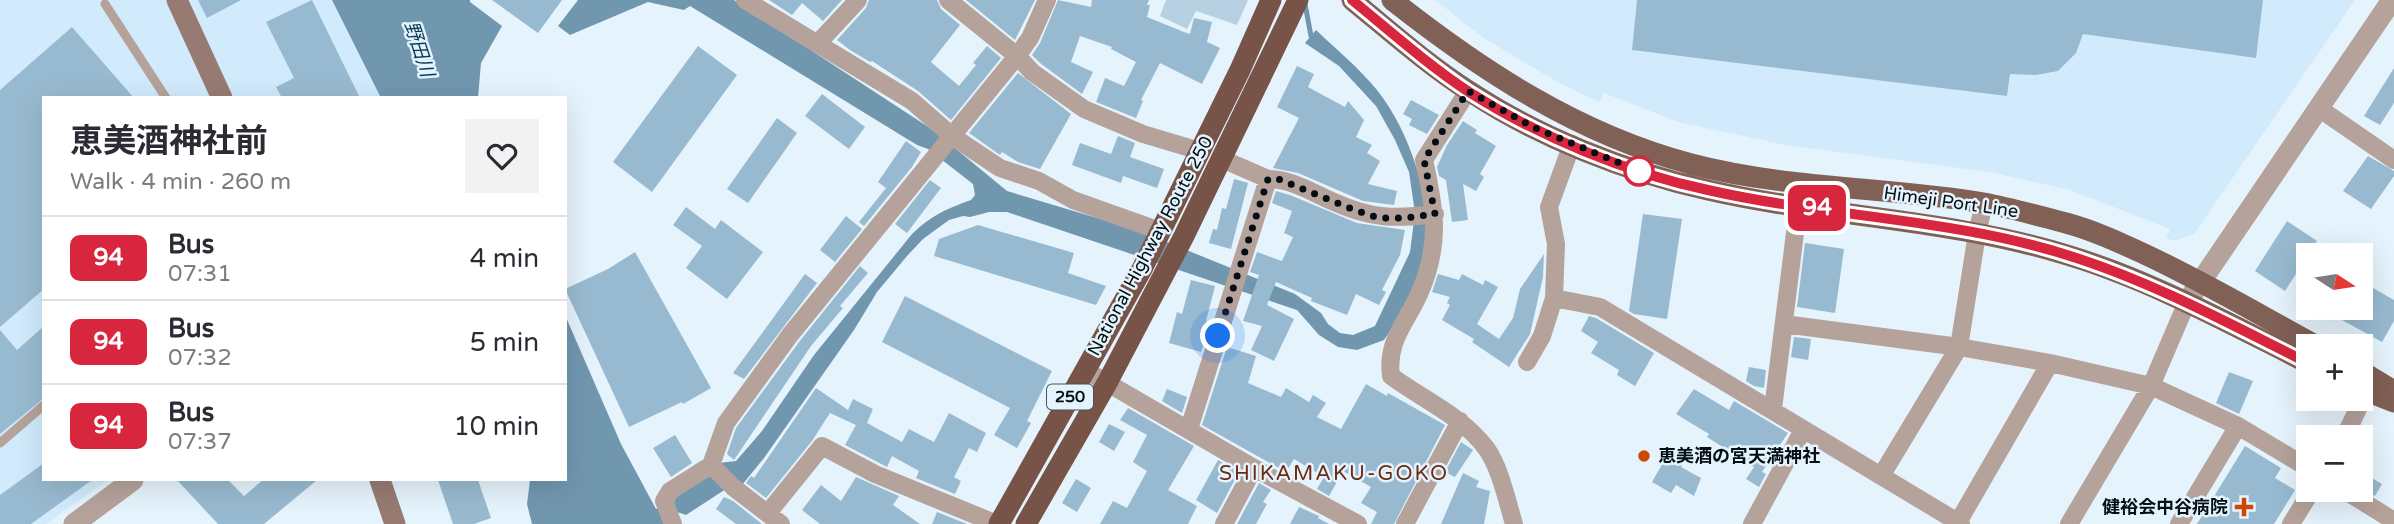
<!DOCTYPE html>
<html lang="en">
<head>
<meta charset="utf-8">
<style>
  body { margin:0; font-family:"Varela Round","Noto Sans JP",sans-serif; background:#f2f2f3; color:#2b2b33; height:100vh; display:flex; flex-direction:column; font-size:26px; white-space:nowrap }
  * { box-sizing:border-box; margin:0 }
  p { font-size:23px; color:#7c7c81 }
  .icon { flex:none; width:38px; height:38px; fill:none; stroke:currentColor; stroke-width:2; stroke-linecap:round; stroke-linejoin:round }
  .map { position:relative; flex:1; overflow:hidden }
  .sheet { position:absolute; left:42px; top:96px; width:525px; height:385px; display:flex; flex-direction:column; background:#fff; border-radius:0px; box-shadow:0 7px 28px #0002 }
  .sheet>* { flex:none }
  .badge { padding:0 14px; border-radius:10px; font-size:24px; line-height:46px }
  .needle { width:46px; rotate:102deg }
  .buttons { position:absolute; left:2296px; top:243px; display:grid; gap:14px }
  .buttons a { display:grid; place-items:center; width:77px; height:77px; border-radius:0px; background:#fff; box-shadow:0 7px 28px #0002; font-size:35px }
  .you { position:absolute; width:35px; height:35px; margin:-18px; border:5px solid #fff; border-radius:50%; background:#1a73e8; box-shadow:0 0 0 10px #1a73e833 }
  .map>.badge { position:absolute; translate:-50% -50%; box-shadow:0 0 0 4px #fff }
  .round { display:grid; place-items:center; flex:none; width:74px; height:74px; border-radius:0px; background:#f2f2f3 }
  .summary { display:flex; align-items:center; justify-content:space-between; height:119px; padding:0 28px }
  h1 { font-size:33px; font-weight:700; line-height:52px }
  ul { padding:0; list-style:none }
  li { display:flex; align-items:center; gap:21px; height:84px; padding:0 28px; border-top:2px solid #e1e1e2 }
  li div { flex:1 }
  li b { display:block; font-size:26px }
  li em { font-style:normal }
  li .badge { min-width:77px; font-weight:700; text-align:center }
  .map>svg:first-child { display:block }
  .built { fill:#d1ebfc }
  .green { fill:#b7d1e2 }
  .water { fill:#7197af }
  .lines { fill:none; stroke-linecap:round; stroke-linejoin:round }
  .stream { stroke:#7197af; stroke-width:5 }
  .building { fill:#98bad0 }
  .service { stroke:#b5a29b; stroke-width:9 }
  .minor { stroke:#b5a29b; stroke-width:18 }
  .tertiary { stroke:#b5a29b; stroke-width:21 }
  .secondary { stroke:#977b72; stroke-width:21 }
  .primary { stroke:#816055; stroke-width:21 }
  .trunk { stroke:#785448; stroke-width:21 }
  .line-casing { stroke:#fff; stroke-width:16 }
  .line { stroke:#d7263d; stroke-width:10 }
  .walk { stroke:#030e15; stroke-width:7; stroke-dasharray:0 12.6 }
  .stop-dot { fill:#fff; stroke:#d7263d; stroke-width:3.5 }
  .poi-dot { fill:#cc4701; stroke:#e5f3fc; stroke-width:2.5 }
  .labels { text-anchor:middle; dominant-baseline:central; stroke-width:5; stroke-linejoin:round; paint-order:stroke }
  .shield { fill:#e5f3fc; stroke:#47535a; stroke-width:2 }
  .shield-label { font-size:16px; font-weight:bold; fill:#030e15 }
  .street-label { font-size:18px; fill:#030e15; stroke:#e5f3fc }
  .poi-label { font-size:18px; font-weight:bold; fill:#030e15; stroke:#e5f3fc; text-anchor:start }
  .water-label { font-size:19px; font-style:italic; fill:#073b54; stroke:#e5f3fc }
  .quarter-label { font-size:21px; letter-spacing:2px; fill:#6b2a11; stroke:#e5f3fc }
</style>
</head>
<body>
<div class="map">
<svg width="2394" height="524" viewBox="0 0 2394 524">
  <rect width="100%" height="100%" fill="#e5f3fc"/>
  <!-- built -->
  <path class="built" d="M0 0H332L381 98H44V480H108L46 524H0Z
    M1435 0H2355L2194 234 2175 241 2166 238 2170 229 2070 190 1989 172 1786 145 1678 122 1604 93 1599 102 1559 83 1484 38Z"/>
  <!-- green -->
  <path class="green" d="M1166 0H1248L1237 25 1196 11 1187 29 1160 16Z"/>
  <!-- water -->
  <path class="water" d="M332 0H470V2L502 26 481 63 478 98H381Z
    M578 0H734L933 130 1007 191 1137 230 1295 294 1321 313 1328 324 1340 333 1353 335 1375 326 1410 252 1415 213 1409 172 1395 140 1376 106 1339 66 1305 43 1316 30C1337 50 1359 68 1377 90 1394 112 1405 134 1414 160 1438 229 1426 281 1384 340L1357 350 1338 347 1319 335 1297 310 1007 212H989L970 217 963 216 949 220 923 239 907 256 877 292 854 330 764 458 742 485 729 487 686 515 677 512 665 524H532L527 504 530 480H565V315L621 444 656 509 675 501V495L719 463 736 461 762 431 814 355 912 234C930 216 948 208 971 200L975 195 973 184 928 149 917 145 690 6 684 10 648 2 570 35 558 26Z"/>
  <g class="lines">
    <!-- stream -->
    <path class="stream" d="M1305 4 1311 36 1316 41"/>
  </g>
  <!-- building -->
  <path class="building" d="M198 0H241L207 18Z
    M312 0 360 98H282L276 87 294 78 266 22Z
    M492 0H562L538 33Z
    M769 0H842L823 21 802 3 792 15Z
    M869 0H937L941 9 960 25 931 62 959 86 976 65 973 63 987 46 1001 58 951 120 918 91 872 61 870 62 850 50 837 40 866 8Z
    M966 0H1035L1015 40Z
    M1058 0 1091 7 1092 0H1149L1147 5H1150L1147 17 1184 32 1190 34 1194 18 1212 22 1207 42 1220 48 1202 84 1160 63 1141 100 1143 101 1136 118 1096 102 1105 78 1124 86 1136 62 1111 49 1112 47 1080 36 1071 62 1093 72 1082 94 1040 63 1032 55 1040 43Z
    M1637 0H2263L2256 58 2083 34 2076 53 2058 71 2036 75 2010 74 2007 96 1632 50Z
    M72 27 134 98H44V289L0 327V90Z
    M698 46 737 75 652 192 613 162Z
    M1297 66 1314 74 1308 87 1345 107 1348 101 1364 120 1356 137 1372 145 1367 153 1380 161 1368 184 1397 191 1394 205 1363 201 1298 173 1273 168 1299 118 1277 107Z
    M2394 68V103L2380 125 2364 116Z
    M1018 73 1071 114 1040 169 1018 162 1002 152 1000 155 969 133Z
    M822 94 865 127 849 149 805 116Z
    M1411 100 1439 115 1427 134 1409 125 1412 119 1403 114Z
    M777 118 797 133 748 203 727 189Z
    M1463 121 1477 130 1475 133 1496 146 1480 174 1484 177 1476 191 1463 184 1468 220 1452 222 1446 180 1439 176 1437 167 1447 145Z
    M1118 136 1135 143 1130 157 1164 169 1157 188 1123 176 1121 183 1072 165 1080 143 1111 154Z
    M906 141 921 152 912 167 864 226 859 222 886 188 878 182Z
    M2368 156 2394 171V176L2371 209 2343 191Z
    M1234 179 1248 183 1231 249 1209 243 1213 229 1217 230 1222 208 1226 209Z
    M930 180 941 188 907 233 895 224Z
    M1276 191 1290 195 1357 223 1405 230 1400 255 1382 290 1386 292 1379 305 1356 294 1347 315 1311 301 1312 298 1276 282 1267 305 1294 319 1274 361 1251 350 1262 326 1243 321 1259 275 1250 272 1257 252 1282 261 1293 237 1284 233 1292 211 1272 203Z
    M686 207 715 229 721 220 763 252 727 299 686 268 702 246 673 225Z
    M1643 214 1682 219 1667 319 1634 314 1629 311Z
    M846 216 862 229 835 262 820 250Z
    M2287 221 2317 241 2285 291 2255 271Z
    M978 225 1074 253 1068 273 1106 286 1096 305 934 256 939 239Z
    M1805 243 1844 249 1835 313 1797 307Z
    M635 252 711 388 683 404 682 402 629 427 565 289 608 269Z
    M1544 254 1543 277 1530 334 1509 367 1472 342 1474 339 1442 320 1450 305 1447 303 1450 297 1432 292 1438 274 1459 280 1462 274 1483 285 1485 280 1498 287 1477 324 1499 339 1513 318 1520 289Z
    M860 266 868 273 840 306 843 308 811 346 734 460 727 454 736 428 799 342Z
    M805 274 817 283 744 379 733 373Z
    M1191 280 1215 286 1206 321 1211 323 1201 352 1169 343 1177 312 1182 314Z
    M2361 281 2394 300V321L2382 342 2342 320 2349 308H2361Z
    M905 296 1052 371 1027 421 1031 423 1017 448 994 435 1010 408 882 342Z
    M1589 316 1596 318 1654 353 1635 386 1617 375 1619 370 1591 353 1598 342 1581 331Z
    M44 326V398L0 434V330L17 350Z
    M1794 337 1811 339 1808 360 1791 357Z
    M1227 347 1256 356 1248 383 1281 397 1286 388 1309 402 1313 395 1326 403 1317 417 1341 429 1366 384 1387 396 1388 393 1445 425 1394 524H1371L1377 512 1361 503 1371 487 1343 471 1329 496 1317 489 1324 477 1294 459 1286 472 1202 425Z
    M1749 367 1766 370 1764 388 1754 386 1746 381Z
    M2229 372 2253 381 2239 414 2216 403Z
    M816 388 848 410 853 399 873 409 867 423 902 442 909 429 934 442 949 413 986 433 977 452 969 448 954 477 961 481 955 494 916 478 919 471 892 456 887 467 845 445 856 425 830 413 812 441 766 498 746 483 751 476 754 478Z
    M1167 389 1187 397 1182 413 1162 401Z
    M1694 389 1729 410 1734 401 1788 433 1762 472 1766 474 1759 487 1746 479 1754 467 1707 437 1709 434 1676 414Z
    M1128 408 1194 446 1168 490 1197 506 1188 524H1100L1113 501 1127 508 1147 471 1133 462 1147 435 1120 420Z
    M1109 424 1125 432 1114 451 1099 442Z
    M675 435 692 463 671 477 653 448Z
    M1461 442 1473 450 1455 477 1445 472Z
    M2245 446 2281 468 2275 478 2295 490 2274 524H2197Z
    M1668 454 1683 463 1681 467 1701 478 1694 496 1676 485 1671 493 1652 482Z
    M1218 460 1239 472 1217 513 1196 500Z
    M44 463V480H92L31 524H0V495Z
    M1463 473 1479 481 1476 487 1490 491 1484 524H1441Z
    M2365 474 2382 484 2375 496 2361 487V481Z
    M856 477 899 496 893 505 920 524H820L802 510 821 485 841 501Z
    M1076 479 1091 488 1077 512 1062 503Z
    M177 480H228L244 496 263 480H317L264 524H218Z
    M438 480H478L491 518 474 524H453Z
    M1259 483 1271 490 1263 502 1267 504 1256 524H1237Z
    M724 497 733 501 762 524H736L716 509Z
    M1299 507 1319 516 1318 518 1329 524H1290Z
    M937 512 967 524H932Z"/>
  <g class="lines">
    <!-- service -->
    <path class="service" d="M105 4 166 98
      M0 443 44 405"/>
    <!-- minor -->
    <path class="minor" d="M745 0 912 101 952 136 1000 168 1039 181 1073 200 1160 231
      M948 0 1017 56 1032 72 1084 109 1143 134 1200 151
      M818 43 858 0
      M1468 91 1424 160C1435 209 1441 243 1420 292 1407 322 1386 341 1391 376 1422 399 1462 416 1486 448 1500 467 1507 501 1514 524
      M2320 109 2394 160
      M1572 144 1549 207 1556 244 1554 298 1600 307 1961 524
      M1268 179C1292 179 1313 193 1334 202 1372 219 1395 219 1435 214
      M1784 324 1959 347 2050 363 2151 386 2238 426 2308 468
      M1527 362 1542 336 1554 298
      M1085 370 1254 468 1358 524
      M1773 409 1800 193
      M1189 429 1268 179 1222 159
      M2344 438 2366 392
      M711 465 733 487 781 524
      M1881 476 1959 347 1977 234 1984 203
      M2344 490 2394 521
      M768 513 822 446 875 474 997 524
      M673 524 664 501 670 491 711 465 726 423 790 335 1017 56 1030 38 1047 0
      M1224 524 1254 468
      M1405 524 1460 421
      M1752 524 1803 430
      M1957 524 2050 363
      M2069 524 2151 386 2187 302
      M2179 524 2238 426
      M2291 524 2312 490"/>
    <!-- tertiary -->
    <path class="tertiary" d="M2187 302 2392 0
      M74 524 133 480"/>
    <!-- secondary -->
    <path class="secondary" d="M177 0 222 98
      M380 480 395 524"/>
    <!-- primary -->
    <path class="primary" d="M1352 0C1390 31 1428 65 1469 91 1538 137 1627 172 1708 190 1826 217 1950 219 2067 255 2151 280 2230 324 2308 363
      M1392 0C1482 71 1578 134 1691 164 1786 189 1887 187 1984 203 2011 208 2039 216 2066 223 2092 230 2116 241 2140 252 2201 280 2258 314 2317 346
      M2361 371 2394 391
      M2361 389 2394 402"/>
    <!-- trunk -->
    <path class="trunk" d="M999 524 1142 269 1240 70 1271 0
      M1026 524 1107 383 1184 236 1298 0"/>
  </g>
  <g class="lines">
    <defs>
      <path id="line" d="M1352 0C1390 31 1428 65 1469 92 1538 136 1627 173 1708 190 1826 217 1950 218 2067 255 2151 281 2230 324 2308 363"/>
    </defs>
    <!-- line casing -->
    <use href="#line" class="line-casing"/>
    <!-- line -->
    <use href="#line" class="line"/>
    <!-- walk -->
    <path class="walk" d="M1218 336 1268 179H1278L1352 209 1379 218H1405L1435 214 1424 160 1468 91 1535 128 1639 171"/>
  </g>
  <!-- markers -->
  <circle class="stop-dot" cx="1639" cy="171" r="14"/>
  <g class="poi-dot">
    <circle cx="1644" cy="456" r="7"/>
    <path d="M2240.5 496.5h7v7h7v7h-7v7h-7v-7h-7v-7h7z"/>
  </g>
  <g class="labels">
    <!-- shield labels -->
    <rect class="shield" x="1047" y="384.5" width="46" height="25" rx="5"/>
    <g class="shield-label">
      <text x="1070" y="397">250</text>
    </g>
    <!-- street labels -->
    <g class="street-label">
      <text transform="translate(1951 202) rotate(8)">Himeji Port Line</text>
      <text transform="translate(1150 246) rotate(-62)">National Highway Route 250</text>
    </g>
    <!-- poi labels -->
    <g class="poi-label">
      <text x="1658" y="456">恵美酒の宮天満神社</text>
      <text x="2228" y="507" text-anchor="end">健裕会中谷病院</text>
    </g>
    <!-- water labels -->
    <g class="water-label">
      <text transform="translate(419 49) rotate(72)">野田川</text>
    </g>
    <!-- quarter labels -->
    <g class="quarter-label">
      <text x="1334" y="473">SHIKAMAKU-GOKO</text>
    </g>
  </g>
</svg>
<div class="buttons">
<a><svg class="needle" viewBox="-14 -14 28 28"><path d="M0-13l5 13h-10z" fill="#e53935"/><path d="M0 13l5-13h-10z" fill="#7c7c81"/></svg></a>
<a>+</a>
<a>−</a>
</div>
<div class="you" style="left:1218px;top:336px"></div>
<b class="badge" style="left:1817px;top:208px;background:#d7263d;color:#fff">94</b>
<section class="sheet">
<div class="summary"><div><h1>恵美酒神社前</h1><p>Walk · 4 min · 260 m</p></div><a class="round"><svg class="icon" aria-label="heart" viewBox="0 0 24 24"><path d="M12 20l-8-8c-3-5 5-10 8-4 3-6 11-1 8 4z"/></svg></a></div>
<ul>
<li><span class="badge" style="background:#d7263d;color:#fff">94</span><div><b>Bus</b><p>07:31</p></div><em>4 min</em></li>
<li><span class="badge" style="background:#d7263d;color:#fff">94</span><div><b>Bus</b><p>07:32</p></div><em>5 min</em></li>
<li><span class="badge" style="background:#d7263d;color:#fff">94</span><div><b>Bus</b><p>07:37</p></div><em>10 min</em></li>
</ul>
</section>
</div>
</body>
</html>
